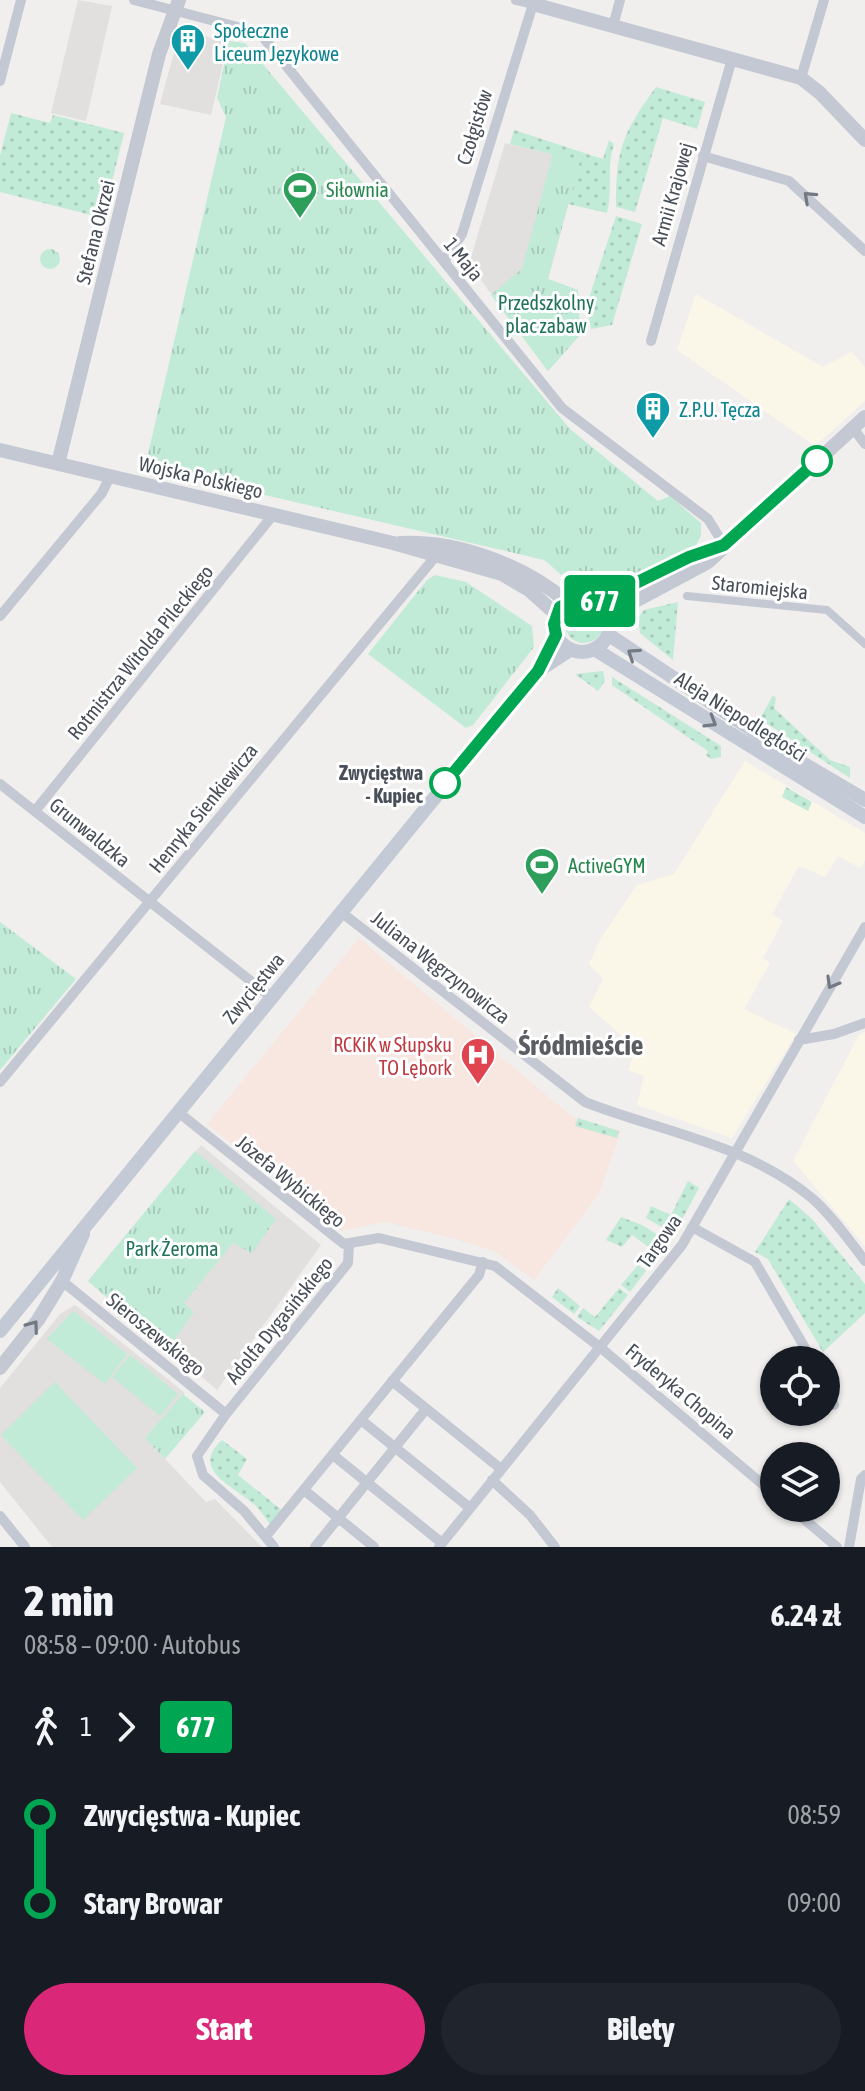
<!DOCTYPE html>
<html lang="pl">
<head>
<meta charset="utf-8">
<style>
  body { margin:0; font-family:"Asap Condensed",sans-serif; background:#20242c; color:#f1f3f6; height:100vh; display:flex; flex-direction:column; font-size:30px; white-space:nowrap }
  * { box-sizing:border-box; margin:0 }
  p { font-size:26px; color:#9ea1a6 }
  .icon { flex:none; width:44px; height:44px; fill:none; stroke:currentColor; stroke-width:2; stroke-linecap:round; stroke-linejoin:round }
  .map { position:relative; height:1547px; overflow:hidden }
  .sheet { display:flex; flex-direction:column; background:#171b24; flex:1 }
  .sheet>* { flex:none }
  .badge { padding:0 16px; border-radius:6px; font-size:28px; line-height:52px }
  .buttons { position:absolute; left:760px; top:1346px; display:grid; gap:16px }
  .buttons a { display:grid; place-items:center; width:80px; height:80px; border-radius:50%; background:#171b24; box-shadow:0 2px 6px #0004; font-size:40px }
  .map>.badge { position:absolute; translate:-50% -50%; box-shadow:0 0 0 4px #fff }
  .legs { display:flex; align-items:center; gap:12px; height:88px; padding:0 24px; font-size:26px }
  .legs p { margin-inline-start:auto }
  .overview { display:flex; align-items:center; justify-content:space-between; height:136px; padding:0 24px }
  h1 { font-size:44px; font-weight:800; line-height:60px }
  .cta { display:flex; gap:16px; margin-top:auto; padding:16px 24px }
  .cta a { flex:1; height:92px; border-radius:48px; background:#db2777; color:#fff; font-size:32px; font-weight:800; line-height:92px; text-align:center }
  .cta a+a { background:#20242c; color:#f1f3f6 }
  ul { padding:0 24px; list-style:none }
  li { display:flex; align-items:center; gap:28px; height:88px; font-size:30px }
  li i { display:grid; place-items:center; width:12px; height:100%; margin:0 10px; background:currentColor }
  li i::after { content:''; width:20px; height:20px; margin:-10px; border:6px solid; border-radius:50%; background:#171b24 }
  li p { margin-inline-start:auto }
  li:first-child i { background:linear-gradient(#0000 50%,currentColor 0) }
  li:last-child i { background:linear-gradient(currentColor 50%,#0000 0) }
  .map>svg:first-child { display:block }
  .commercial { fill:#faf7e9 }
  .education { fill:#e1e0df }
  .medical { fill:#f8e6e1 }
  .grass { fill:url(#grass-dots) }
  .park { fill:url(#park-tufts) }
  .garden { fill:#c1ead7 }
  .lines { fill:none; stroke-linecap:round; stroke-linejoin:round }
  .pedestrian { stroke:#c3c8d2; stroke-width:8 }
  .minor { stroke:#c3c8d2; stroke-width:10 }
  .tertiary { stroke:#c3c8d2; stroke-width:14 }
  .secondary { stroke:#c3c9d5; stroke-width:14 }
  .oneway { stroke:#737983 }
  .oneway2 { stroke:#737a84 }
  .line-1-casing { stroke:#fff; stroke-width:18 }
  .line-1 { stroke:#00a651; stroke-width:12 }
  .stop-1-dot { fill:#fff; stroke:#00a651; stroke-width:4 }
  .labels { text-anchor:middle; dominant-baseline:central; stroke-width:6; stroke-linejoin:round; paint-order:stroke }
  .culture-label { font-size:20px; fill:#0d838f; stroke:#fff; text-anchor:start }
  .street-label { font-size:20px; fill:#484f59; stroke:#fff }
  .leisure-label { font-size:20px; fill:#27864d; stroke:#fff; text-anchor:start }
  .park-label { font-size:20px; fill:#217357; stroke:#fff }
  .stop-label { font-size:20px; font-weight:bold; fill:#484f59; stroke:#fff; text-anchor:end }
  .health-label { font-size:20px; fill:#be3a42; stroke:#fff; text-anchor:end }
  .district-label { font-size:28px; font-weight:bold; fill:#5b5d62; stroke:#fff }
</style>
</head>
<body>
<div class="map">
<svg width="865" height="1547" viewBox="0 0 865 1547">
  <defs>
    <pattern id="grass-dots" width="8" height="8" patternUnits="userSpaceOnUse" patternTransform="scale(2)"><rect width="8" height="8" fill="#c1ead7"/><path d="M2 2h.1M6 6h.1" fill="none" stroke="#a7cabb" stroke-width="1.8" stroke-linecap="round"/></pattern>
    <pattern id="park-tufts" width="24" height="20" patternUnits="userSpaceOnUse" patternTransform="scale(2)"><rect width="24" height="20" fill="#c1ead7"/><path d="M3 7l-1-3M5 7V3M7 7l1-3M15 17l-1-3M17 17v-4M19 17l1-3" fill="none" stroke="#a7cabb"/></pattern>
  </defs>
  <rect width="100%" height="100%" fill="#f0efee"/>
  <!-- commercial -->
  <path class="commercial" d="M696 294 823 367 851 352 865 367V401L815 446 677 350Z
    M745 761 865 833V860L860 868 838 856 825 877 799 866 772 914 783 921 763 958 770 963 744 1009 796 1034 732 1138 637 1105 644 1076 628 1070 633 1056 617 1047 620 1034 589 1007 603 979 589 964 601 938 637 885 674 874Z
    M865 1032V1246L793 1161 859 1035Z"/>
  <!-- education -->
  <path class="education" d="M78 0 112 6 86 121 51 113Z
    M180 30 228 42 211 115 160 104Z
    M505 143 580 161 548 279 578 290 580 335 548 371 469 264Z
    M201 1145 321 1245 217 1390 88 1281Z
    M75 1305 185 1393 145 1438 206 1502 215 1499 262 1547H52L0 1482V1388L60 1314Z"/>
  <!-- medical -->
  <path class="medical" d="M359 938 573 1117 621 1131 599 1194 534 1280 494 1251 455 1239 385 1222 341 1231 207 1124Z"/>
  <!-- grass -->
  <path class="grass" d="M656 87 705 102 697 129 663 118 635 212 616 207C616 149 622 134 656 87Z
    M11 113 50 123 53 115 124 133 103 218 0 192V156Z
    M514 130 603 159 609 140 614 144C606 168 613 190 607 213L568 204 580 161 510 144Z
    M616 216 642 224 612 325 591 329 587 304Z
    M678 602 673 660 640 633 638 618 644 610Z
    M565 624a19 19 0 1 1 38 0a19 19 0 1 1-38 0Z
    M603 671 605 681 598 691 575 674Z
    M612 677 721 746V757L711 759 706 755 708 751 612 685Z
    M773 695 776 698 774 708 830 760 850 767V778L760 719Z
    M786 787 812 802 808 811 782 797Z
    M578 1118 619 1131 617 1138 575 1126Z
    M688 1181 699 1188 674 1234 646 1218 651 1206 671 1215Z
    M789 1199 812 1219 865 1284V1313L823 1352 768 1259 755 1252Z
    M621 1217 642 1225 669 1242 649 1268 640 1262 650 1248 632 1235 622 1247 606 1240Z
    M638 1265 646 1271 630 1292 621 1285Z
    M558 1288 580 1306 574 1314 552 1297Z
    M619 1288 628 1295 599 1331 577 1317 583 1308 595 1317Z
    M222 1440 247 1459 238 1475 283 1511 271 1526C266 1519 261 1511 255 1505 234 1486 189 1470 222 1440Z"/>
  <!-- park -->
  <path class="park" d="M229 41 245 43 570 429 658 501 670 496 701 523V536L695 547C670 561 612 601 585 591 571 586 556 569 544 560L145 467 226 117 217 98Z
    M553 153 580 161 548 279 578 290 580 335 548 371 491 295 522 269Z
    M40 259a10 10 0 1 1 20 0a10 10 0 1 1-20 0Z
    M435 575 466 582 532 626 534 647 473 725 466 728 368 654 427 580Z
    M0 922 76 979 0 1070Z
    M195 1151 276 1219 252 1253 233 1243 184 1303 194 1312 167 1350 88 1281Z
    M183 1394 205 1412 165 1459 145 1438Z"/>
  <!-- garden -->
  <path class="garden" d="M292 211 312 218 308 229 288 222Z
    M574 624a9 9 0 1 1 18 0a9 9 0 1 1-18 0Z
    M73 1311 127 1354 105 1384 47 1339Z
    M130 1355 178 1394 160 1416 112 1377Z
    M55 1382 137 1468 83 1520 1 1435Z"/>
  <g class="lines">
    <!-- pedestrian -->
    <path class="pedestrian" d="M687 596 827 610 865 644"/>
    <!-- minor -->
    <path class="minor" d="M134 0 253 31 263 37 562 408 708 519 724 545
      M613 26 620 0
      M801 78 824 0
      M0 81 21 0
      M703 156 789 181 865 251
      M444 262 462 234 533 4 516 0
      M651 341 732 59
      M853 428 865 444
      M0 616 102 493 110 476
      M0 784 271 997
      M35 811 273 515
      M341 912 585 1102C661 1132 748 1144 813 1199 832 1216 849 1240 865 1261
      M799 1040 834 1034 865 1023
      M0 1082 435 557
      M178 1112 344 1244 379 1238 495 1266 601 1348 774 1494
      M692 1227 755 1262 812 1360
      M62 1281 226 1414
      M392 1381 501 1469
      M826 1387 834 1405
      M361 1420 470 1508
      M333 1455 442 1543
      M492 1480 530 1515 555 1547
      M304 1490 374 1547
      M791 1508 837 1547
      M0 1516 25 1547
      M266 1536 479 1275 483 1262
      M274 1547 244 1511 203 1475 197 1456 226 1414 348 1263 349 1244
      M315 1547 426 1409
      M439 1547 682 1245 865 927
      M849 1547 861 1479 865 1475"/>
    <!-- tertiary -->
    <path class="tertiary" d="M534 0 533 4 801 78 820 93 865 140
      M0 450 393 543 502 574 529 590 556 614
      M58 464 159 54 179 0
      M400 543C457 540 523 565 566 601
      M599 601 689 557 719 546
      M609 615 708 562 865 417
      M0 1368 38 1320 62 1281"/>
    <!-- secondary -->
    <path class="secondary" d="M554 624a28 28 0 1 1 56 0a28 28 0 1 1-56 0Z
      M609 635 799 761 865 800
      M596 650 865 817
      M538 671 570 650
      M62 1281 83 1234
      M0 1331 538 671 556 635"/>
  </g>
  <!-- one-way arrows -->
  <defs><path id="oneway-chevron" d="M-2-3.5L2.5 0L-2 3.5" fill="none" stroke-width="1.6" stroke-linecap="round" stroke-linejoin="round" transform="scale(2)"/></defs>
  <g class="oneway">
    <use href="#oneway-chevron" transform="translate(809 197) rotate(-137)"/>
    <use href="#oneway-chevron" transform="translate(832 983) rotate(120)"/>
    <use href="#oneway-chevron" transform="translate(33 1326) rotate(-54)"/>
  </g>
  <g class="oneway2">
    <use href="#oneway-chevron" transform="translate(633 654) rotate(-146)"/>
    <use href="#oneway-chevron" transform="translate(711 722) rotate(31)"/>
  </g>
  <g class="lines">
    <defs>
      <path id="line-1" d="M445 783 538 671 556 635 554 624 560 607 583 596 599 601 689 557 724 545 817 461"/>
    </defs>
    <!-- line-1 casing -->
    <use href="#line-1" class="line-1-casing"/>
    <!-- line-1 -->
    <use href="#line-1" class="line-1"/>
  </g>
  <!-- icons -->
  <defs>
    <symbol id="building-pin" viewBox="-11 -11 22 30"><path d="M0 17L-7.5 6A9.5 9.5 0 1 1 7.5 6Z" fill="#0f9aa8" stroke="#fff"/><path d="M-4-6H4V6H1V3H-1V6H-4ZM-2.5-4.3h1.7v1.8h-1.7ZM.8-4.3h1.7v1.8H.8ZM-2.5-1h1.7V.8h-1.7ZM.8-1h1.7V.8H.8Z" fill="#fff"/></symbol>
    <symbol id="stadium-pin" viewBox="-11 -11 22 30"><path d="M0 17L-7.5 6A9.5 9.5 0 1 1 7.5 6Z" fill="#2e9e5b" stroke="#fff"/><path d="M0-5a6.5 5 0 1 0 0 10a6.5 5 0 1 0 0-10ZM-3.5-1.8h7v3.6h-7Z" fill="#fff"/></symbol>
    <symbol id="hospital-pin" viewBox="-11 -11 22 30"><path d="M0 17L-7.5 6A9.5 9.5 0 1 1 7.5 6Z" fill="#e0444e" stroke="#fff"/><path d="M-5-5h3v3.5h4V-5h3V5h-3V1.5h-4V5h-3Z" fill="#fff"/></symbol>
  </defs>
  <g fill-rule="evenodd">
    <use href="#building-pin" x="168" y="21" width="40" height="54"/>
    <use href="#stadium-pin" x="280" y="169" width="40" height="54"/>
    <use href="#building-pin" x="633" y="389" width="40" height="54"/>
    <use href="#stadium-pin" x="522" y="845" width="40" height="54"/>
    <use href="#hospital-pin" x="458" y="1035" width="40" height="54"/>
  </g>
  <!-- markers -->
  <g class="stop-1-dot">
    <circle cx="817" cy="461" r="14"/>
    <circle cx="445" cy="783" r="14"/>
  </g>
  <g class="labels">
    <!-- culture labels -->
    <g class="culture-label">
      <text x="214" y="30">Społeczne<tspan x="214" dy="23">Liceum Językowe</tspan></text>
      <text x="679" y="409">Z.P.U. Tęcza</text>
    </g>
    <!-- street labels -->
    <g class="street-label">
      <text transform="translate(474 127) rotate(-73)">Czołgistów</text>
      <text transform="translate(672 194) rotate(-74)">Armii Krajowej</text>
      <text transform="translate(95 232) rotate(-76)">Stefana Okrzei</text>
      <text transform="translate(464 259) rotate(51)">1 Maja</text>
      <text transform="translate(201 477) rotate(13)">Wojska Polskiego</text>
      <text transform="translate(760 587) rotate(6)">Staromiejska</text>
      <text transform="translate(140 652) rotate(-51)">Rotmistrza Witolda Pileckiego</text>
      <text transform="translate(741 716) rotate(32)">Aleja Niepodległości</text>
      <text transform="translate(203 808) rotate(-51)">Henryka Sienkiewicza</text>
      <text transform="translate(90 832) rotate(39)">Grunwaldzka</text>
      <text transform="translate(441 967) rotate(38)">Juliana Węgrzynowicza</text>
      <text transform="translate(253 988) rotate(-51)">Zwycięstwa</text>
      <text transform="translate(291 1181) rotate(39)">Józefa Wybickiego</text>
      <text transform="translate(659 1241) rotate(-55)">Targowa</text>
      <text transform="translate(279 1320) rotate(-51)">Adolfa Dygasińskiego</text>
      <text transform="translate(156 1334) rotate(39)">Sieroszewskiego</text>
      <text transform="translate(681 1391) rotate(40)">Fryderyka Chopina</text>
    </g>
    <!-- leisure labels -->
    <g class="leisure-label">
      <text x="326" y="189">Siłownia</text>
      <text x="568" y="865">ActiveGYM</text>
    </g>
    <!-- park labels -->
    <g class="park-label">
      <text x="546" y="302">Przedszkolny<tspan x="546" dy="23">plac zabaw</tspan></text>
      <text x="172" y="1248">Park Żeroma</text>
    </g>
    <!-- stop labels -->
    <g class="stop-label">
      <text x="423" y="772">Zwycięstwa<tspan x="423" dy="23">- Kupiec</tspan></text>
    </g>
    <!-- health labels -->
    <g class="health-label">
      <text x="452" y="1044">RCKiK w Słupsku<tspan x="452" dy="23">TO Lębork</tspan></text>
    </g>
    <!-- district labels -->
    <g class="district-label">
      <text x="581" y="1045">Śródmieście</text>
    </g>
  </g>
</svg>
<div class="buttons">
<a><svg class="icon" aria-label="locate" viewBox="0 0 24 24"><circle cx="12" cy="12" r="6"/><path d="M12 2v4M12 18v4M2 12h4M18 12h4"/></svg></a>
<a><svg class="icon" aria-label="layers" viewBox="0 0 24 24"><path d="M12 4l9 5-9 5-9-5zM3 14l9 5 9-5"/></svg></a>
</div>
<b class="badge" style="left:600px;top:601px;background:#00a651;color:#fff">677</b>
</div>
<section class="sheet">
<div class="overview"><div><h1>2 min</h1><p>08:58 – 09:00 · Autobus</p></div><b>6.24 zł</b></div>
<div class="legs"><svg class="icon" aria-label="walk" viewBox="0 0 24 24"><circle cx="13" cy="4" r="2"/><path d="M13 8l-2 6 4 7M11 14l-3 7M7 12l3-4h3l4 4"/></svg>1<svg class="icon" aria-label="forward" viewBox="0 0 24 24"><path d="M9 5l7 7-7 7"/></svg><b class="badge" style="background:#00a651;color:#fff">677</b></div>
<ul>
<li><i style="color:#00a651"></i><b>Zwycięstwa - Kupiec</b><p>08:59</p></li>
<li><i style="color:#00a651"></i><b>Stary Browar</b><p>09:00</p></li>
</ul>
<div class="cta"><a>Start</a><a>Bilety</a></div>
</section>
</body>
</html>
